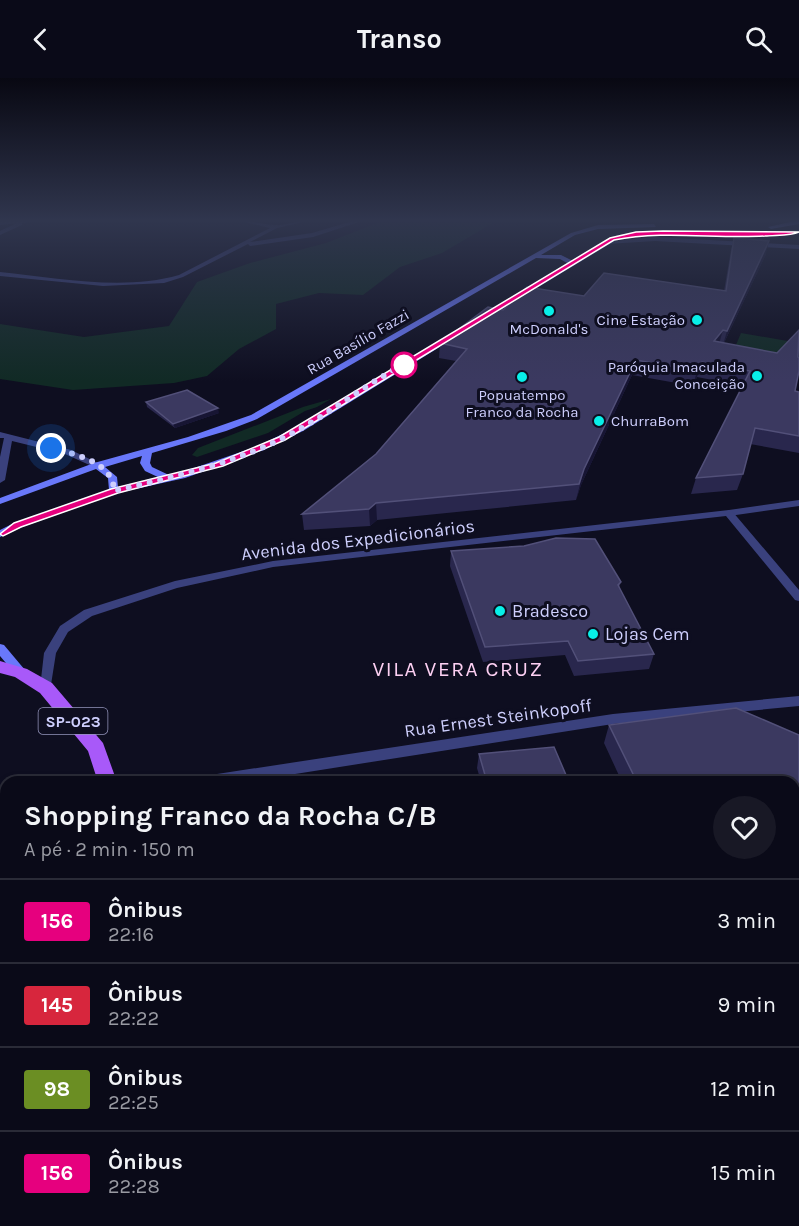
<!DOCTYPE html>
<html lang="pt">
<head>
<meta charset="utf-8">
<style>
  body { margin:0; font-family:Karla,sans-serif; background:#181825; color:#f1f3f6; height:100vh; display:flex; flex-direction:column; font-size:22px; white-space:nowrap }
  * { box-sizing:border-box; margin:0 }
  p { font-size:20px; color:#999aa2 }
  .icon { flex:none; width:33px; height:33px; fill:none; stroke:currentColor; stroke-width:2; stroke-linecap:round; stroke-linejoin:round }
  .map { position:relative; flex:1; overflow:hidden }
  .sheet { position:absolute; left:0px; top:698px; width:800px; height:452px; display:flex; flex-direction:column; background:#0a0a18; border-radius:18px 18px 0 0; box-shadow:0 3px 9px #0003,0 0 0 2px #2a2b37 }
  .sheet>* { flex:none }
  .badge { padding:0 12px; border-radius:4px; font-size:21px; line-height:39px }
  .you { position:absolute; width:30px; height:30px; margin:-15px; border:4px solid #fff; border-radius:50%; background:#1a73e8; box-shadow:0 0 0 9px #1a73e833 }
  .map>.badge { position:absolute; translate:-50% -50%; box-shadow:0 0 0 3px #fff }
  .round { display:grid; place-items:center; flex:none; width:63px; height:63px; border-radius:32px; background:#181825 }
  .headline { display:flex; align-items:center; justify-content:space-between; height:102px; padding:0 24px }
  h1 { font-size:28px; font-weight:700; line-height:45px }
  ul { padding:0; list-style:none }
  li { display:flex; align-items:center; gap:18px; height:84px; padding:0 24px; border-top:2px solid #2a2b37 }
  li div { flex:1 }
  li b { display:block; font-size:22px }
  li em { font-style:normal }
  li .badge { min-width:66px; font-weight:700; text-align:center }
  header { display:flex; justify-content:space-between; align-items:center; height:78px; padding:0 24px; background:#0a0a18; font-size:27px; font-weight:700 }
  .map>svg:first-child { display:block }
  .green { fill:#112a25 }
  .lines { fill:none; stroke-linecap:round; stroke-linejoin:round }
  .minor { fill:#3a417d; fill-rule:evenodd }
  .tertiary { fill:#3a417d; fill-rule:evenodd }
  .secondary { fill:#6978fa; fill-rule:evenodd }
  .primary { fill:#a859f9; fill-rule:evenodd }
  .wall { fill:#29274d }
  .shaded-wall { fill:#171533 }
  .building { fill:#3b3960; stroke:#525079; stroke-width:1.5 }
  .line { fill:#e6007e; stroke:#fff; stroke-width:1.5 }
  .walk { stroke:#cecffd; stroke-width:6; stroke-dasharray:0 10.8 }
  .poi-dot { fill:#08efe8; stroke:#0e0e20; stroke-width:2 }
  .stop-dot { fill:#fff; stroke:#e6007e; stroke-width:3 }
  .labels { text-anchor:middle; dominant-baseline:central; stroke-width:6; stroke-linejoin:round; paint-order:stroke }
  .far-poi-label { font-size:15px; fill:#cecffd; stroke:#0e0e20; text-anchor:end }
  .far-street-label { font-size:15px; fill:#cecffd; stroke:#0e0e20 }
  .shield { fill:#0e0e20; stroke:#9495bb; stroke-width:1.5 }
  .shield-label { font-size:16px; font-weight:bold; fill:#cecffd }
  .street-label { font-size:18px; fill:#cecffd; stroke:#0e0e20 }
  .poi-label { font-size:18px; fill:#cecffd; stroke:#0e0e20; text-anchor:start }
  .quarter-label { font-size:21px; letter-spacing:1.5px; fill:#fdd0f3; stroke:#0e0e20 }
</style>
</head>
<body>
<header><svg class="icon" aria-label="back" viewBox="0 0 24 24"><path d="M15 5l-7 7 7 7"/></svg>Transo<svg class="icon" aria-label="search" viewBox="0 0 24 24"><circle cx="10" cy="10" r="6"/><path d="M15 15l6 6"/></svg></header>
<div class="map">
<svg width="799" height="1148" viewBox="0 0 799 1148">
  <rect width="100%" height="100%" fill="#0e0e20"/>
  <!-- green -->
  <path class="green" d="M385 142H498L442 175 400 189 363 217 319 215 276 226V251L239 271 207 298 174 305 73 312 0 301V246L84 259 169 248 197 204 250 185 326 165Z
    M741 255 799 265V286L733 274Z
    M331 321 317 329 305 333 268 355 197 379 192 377 198 370 303 329Z"/>
  <g class="lines">
    <!-- minor -->
    <path class="minor" d="M47 142 22 145V147L0 157V153L17 145 0 147V143Z
      M235 142C248 142 260 146 274 147 286 148 299 142 312 142L277 150 250 164 312 155 356 142H365L313 159 250 168 248 166 183 199 164 205 103 208 0 198V194C56 200 124 213 179 197L270 150Z
      M655 159 799 167V171L655 163 606 166 603 164Z
      M0 354 71 372 102 387 100 389H94L65 376 12 363 5 402 0 405V379L4 360H0Z
      M799 422V428L729 438 724 435 729 432Z
      M799 942V960L794 961V943Z
      M6 1097V1117L0 1118V1098Z"/>
    <!-- tertiary -->
    <path class="tertiary" d="M729 432 732 433 799 512V523L795 522 726 438 273 489 177 510 92 538 68 554 56 575 50 613H42L40 610 44 575 60 548 84 532 175 503 273 483Z
      M799 618V628L613 646 244 704H197L199 700 204 698 613 636Z
      M799 985V1032L794 1035V987Z
      M763 1143H783V1148H761Z"/>
    <!-- secondary -->
    <path class="secondary" d="M799 142V146L771 151 768 149Z
      M654 146 656 149 598 151 575 157 541 177H561L573 183 617 157 663 153 752 155 799 152V156L752 159 663 157 618 161 487 240H483V238L569 186 560 181 536 180 257 341 226 353 152 375 150 385 152 389 171 398 258 368 297 349 450 258 456 259 303 353 264 372 185 400 117 415 22 449 0 459V452L14 445 109 412 108 400 96 391 0 426V420L94 385 188 359 251 337 571 155 598 147ZM142 378 140 385 145 393 160 400 118 409 117 399 105 389Z
      M0 566 4 567 25 592 27 595 25 598H17L0 578Z"/>
    <!-- primary -->
    <path class="primary" d="M0 583 27 591 52 605 103 665 117 704H98L88 673 40 615 15 599 0 595Z
      M6 907V934L0 936V910Z
      M6 957V989L0 992V960Z"/>
  </g>
  <!-- wall -->
  <path class="wall" d="M734 160 766 176 724 265 795 313 799 314V375L750 366 743 396 737 412 691 416 696 400 743 308 697 299 693 308 632 297 581 407 576 422 377 442 370 448 304 452 302 436 376 376 456 283 439 280 440 265 503 232 584 218 724 213 731 172Z
    M146 324 219 335 175 350 147 329Z
    M451 473 621 504 619 510 654 576 649 591 574 598 565 577 483 584 450 488Z
    M609 647 799 657V782L798 784 794 782V704H622L604 665Z
    M479 676 569 704H481L477 690Z"/>
  <!-- shaded-wall -->
  <path class="shaded-wall" d="M769 163 766 176 723 267 727 253Z
    M723 252 719 266 714 263Z
    M636 282 632 297 581 407 576 422 584 391Z
    M702 284 697 299 693 308 697 293Z
    M218 330 219 335 175 350 173 346Z
    M376 425 377 442 370 448 369 431Z"/>
  <!-- building -->
  <path class="building" d="M734 160 769 163 727 253 723 252 714 263 777 275 799 252 798 279 799 280V293L795 313 799 314V358L755 350 743 396 696 400 750 293 702 284 697 293 636 282 584 391 579 406 376 425 369 431 302 436 376 376 467 271 440 265 488 229 503 232 527 209 584 218 604 195 726 213Z
    M187 312 218 330 173 346 146 324Z
    M556 460 595 461 621 504 618 507 654 576 578 583 568 563 485 569 451 473 524 468Z
    M736 630 799 657V763L794 761V704H637L609 647Z
    M554 669 569 704H487L479 676Z
    M553 1143H744L743 1148H555Z"/>
  <!-- sky -->
  <linearGradient id="sky" x2="0" y2="1"><stop stop-color="#080812"/><stop offset="0.47" stop-color="#30364e"/><stop offset="1" stop-color="#30364e" stop-opacity="0"/></linearGradient>
  <rect width="799" height="303" fill="url(#sky)"/>
  <!-- line -->
  <path class="line" d="M663 153 799 154C792 158 777 157 765 158 715 161 664 152 614 162L285 362 223 388 118 415 21 449 3 458 0 456 14 445 111 411 216 385 279 359 610 160 636 154Z"/>
  <g class="lines">
    <!-- walk -->
    <path class="walk" d="M51 370C74 376 114 384 114 413 172 399 228 387 281 361 326 339 364 307 408 284L404 287"/>
  </g>
  <!-- markers -->
  <g class="poi-dot">
    <circle cx="549" cy="233" r="6"/>
    <circle cx="697" cy="242" r="6"/>
    <circle cx="757" cy="298" r="6"/>
    <circle cx="522" cy="299" r="6"/>
    <circle cx="599" cy="343" r="6"/>
    <circle cx="500" cy="533" r="6"/>
    <circle cx="593" cy="556" r="6"/>
  </g>
  <circle class="stop-dot" cx="404" cy="287" r="12"/>
  <g class="labels">
    <!-- far-poi labels -->
    <g class="far-poi-label">
      <text x="685" y="242">Cine Estação</text>
      <text x="549" y="251" text-anchor="middle">McDonald's</text>
      <text x="745" y="289">Paróquia Imaculada<tspan x="745" dy="17">Conceição</tspan></text>
      <text x="522" y="317" text-anchor="middle">Popuatempo<tspan x="522" dy="17">Franco da Rocha</tspan></text>
      <text x="611" y="343" text-anchor="start">ChurraBom</text>
    </g>
    <!-- far-street labels -->
    <g class="far-street-label">
      <text transform="translate(358 264) rotate(-30)">Rua Basílio Fazzi</text>
    </g>
    <!-- shield labels -->
    <rect class="shield" x="38.5" y="630" width="69" height="26" rx="4.5"/>
    <g class="shield-label">
      <text x="73" y="643">SP-023</text>
    </g>
    <!-- street labels -->
    <g class="street-label">
      <text transform="translate(358 462) rotate(-7)">Avenida dos Expedicionários</text>
      <text transform="translate(498 640) rotate(-8)">Rua Ernest Steinkopoff</text>
    </g>
    <!-- poi labels -->
    <g class="poi-label">
      <text x="512" y="533">Bradesco</text>
      <text x="605" y="556">Lojas Cem</text>
    </g>
    <!-- quarter labels -->
    <g class="quarter-label">
      <text x="458" y="591">VILA VERA CRUZ</text>
    </g>
  </g>
</svg>
<div class="you" style="left:51px;top:370px"></div>
<section class="sheet">
<div class="headline"><div><h1>Shopping Franco da Rocha C/B</h1><p>A pé · 2 min · 150 m</p></div><a class="round"><svg class="icon" aria-label="heart" viewBox="0 0 24 24"><path d="M12 20l-8-8c-3-5 5-10 8-4 3-6 11-1 8 4z"/></svg></a></div>
<ul>
<li><span class="badge" style="background:#e6007e;color:#fff">156</span><div><b>Ônibus</b><p>22:16</p></div><em>3 min</em></li>
<li><span class="badge" style="background:#d7263d;color:#fff">145</span><div><b>Ônibus</b><p>22:22</p></div><em>9 min</em></li>
<li><span class="badge" style="background:#6b8e23;color:#fff">98</span><div><b>Ônibus</b><p>22:25</p></div><em>12 min</em></li>
<li><span class="badge" style="background:#e6007e;color:#fff">156</span><div><b>Ônibus</b><p>22:28</p></div><em>15 min</em></li>
</ul>
</section>
</div>
</body>
</html>
